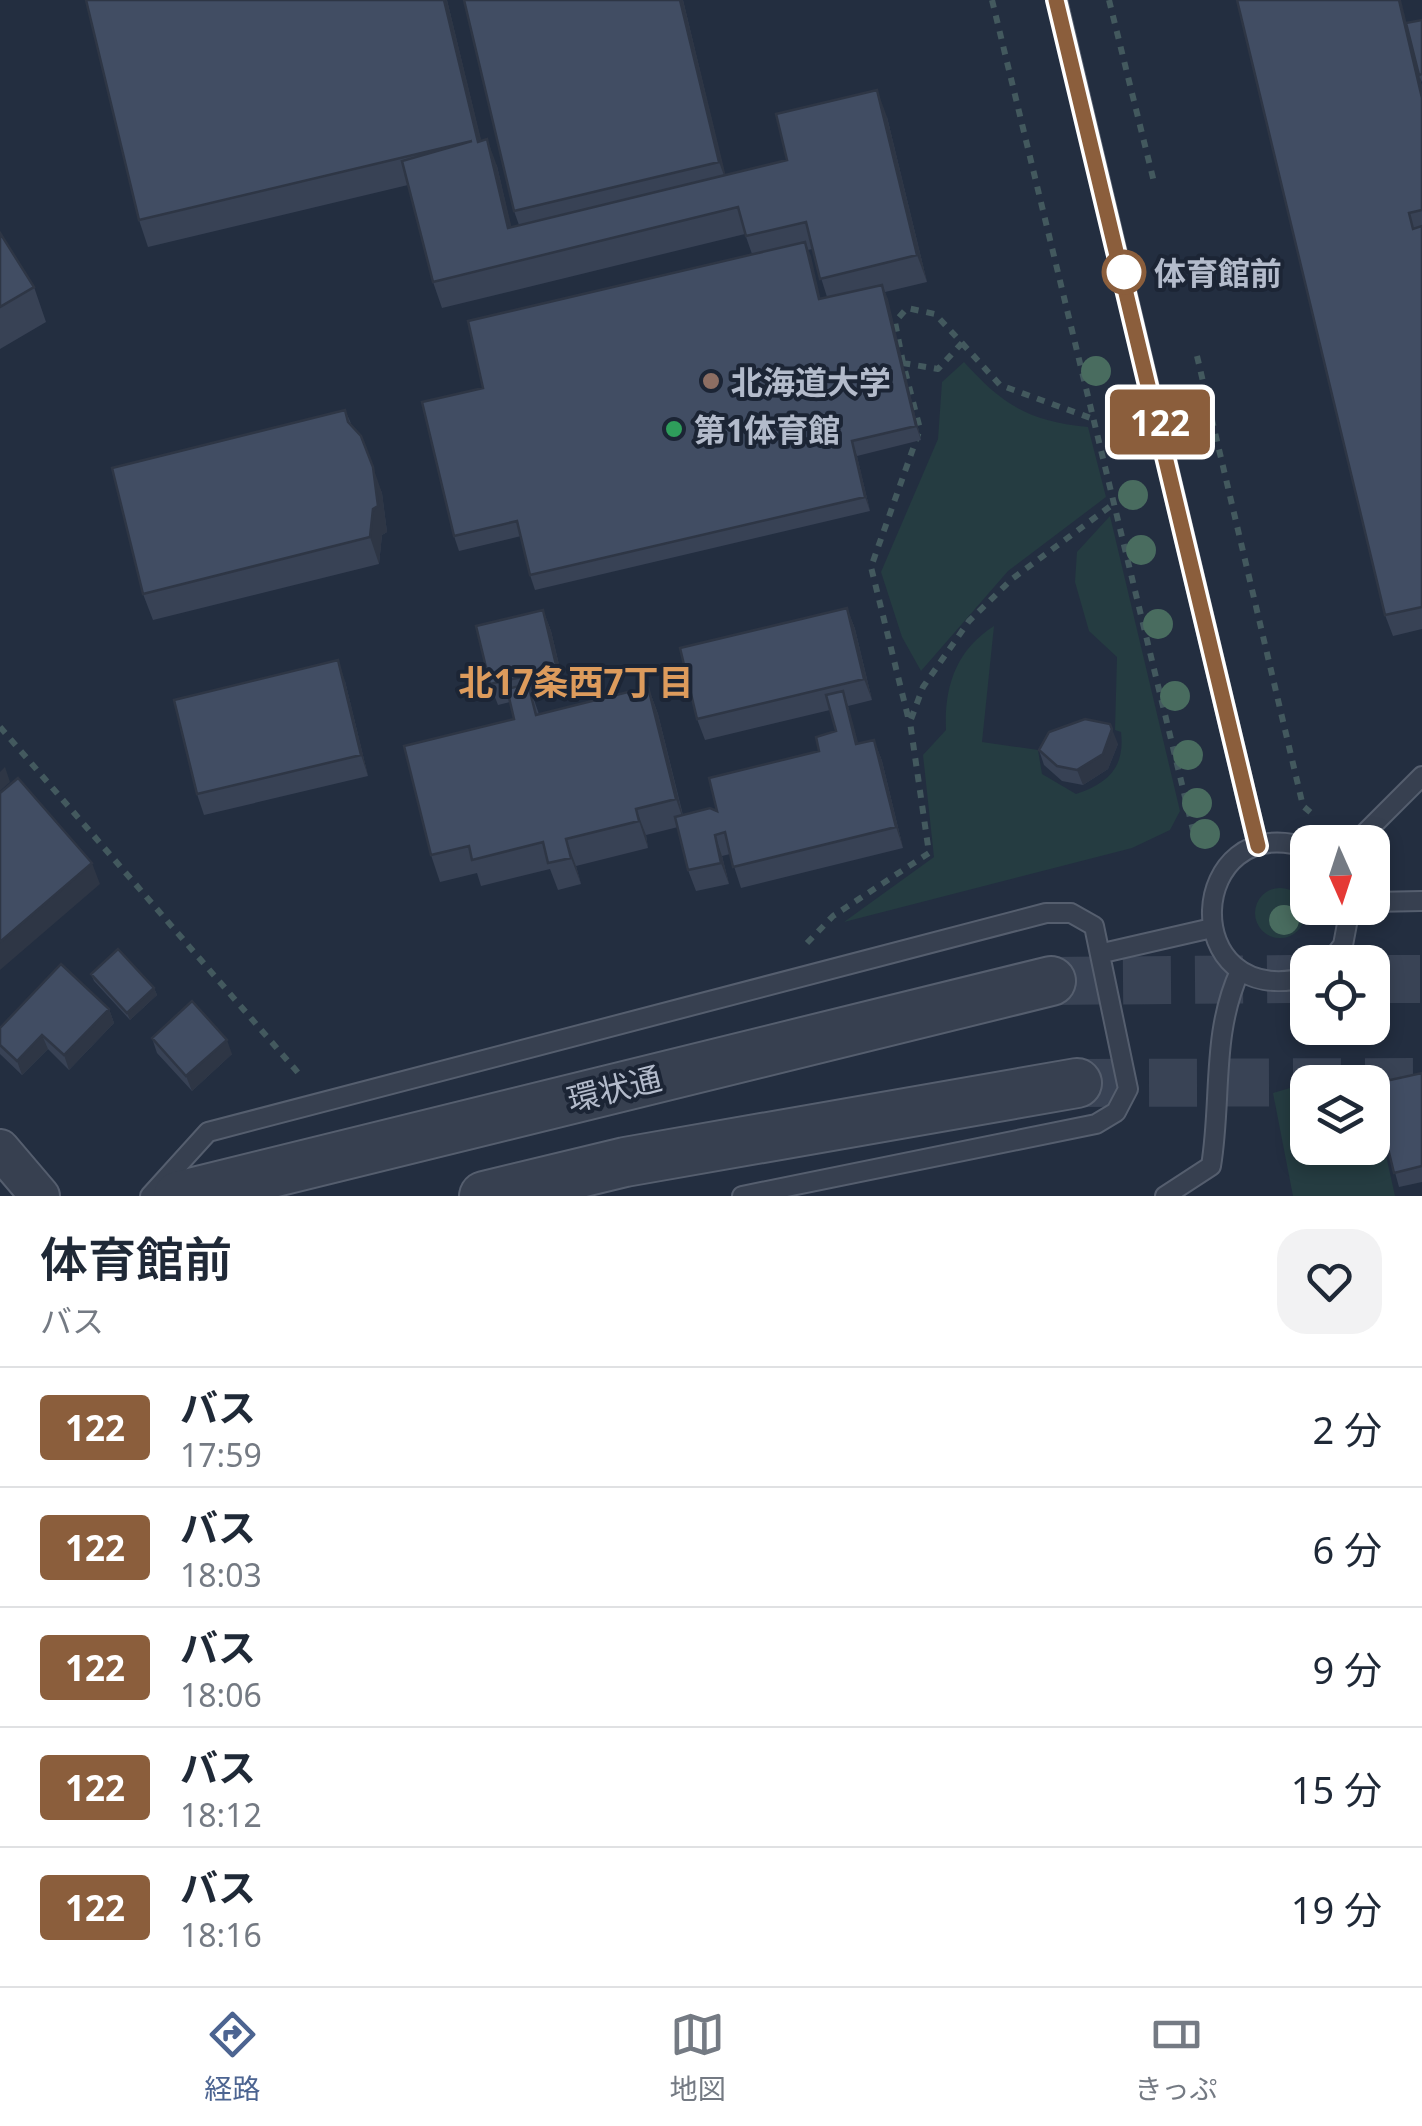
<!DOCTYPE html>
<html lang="ja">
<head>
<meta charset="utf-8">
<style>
  body { margin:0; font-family:"Noto Sans","Noto Sans JP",sans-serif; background:#f2f2f3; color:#1f2937; height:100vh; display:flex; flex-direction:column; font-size:38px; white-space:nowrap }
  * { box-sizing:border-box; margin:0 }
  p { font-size:32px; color:#747a83 }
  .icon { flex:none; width:55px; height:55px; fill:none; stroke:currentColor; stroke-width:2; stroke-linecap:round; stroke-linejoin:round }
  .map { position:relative; height:1196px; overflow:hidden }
  .side { display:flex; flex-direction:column; background:#fff; flex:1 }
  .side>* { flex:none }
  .badge { padding:0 20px; border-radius:8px; font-size:35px; line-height:65px }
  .needle { width:65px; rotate:177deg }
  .controls { position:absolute; left:1290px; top:825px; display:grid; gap:20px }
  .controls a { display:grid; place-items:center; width:100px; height:100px; border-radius:20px; background:#fff; box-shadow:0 5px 15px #0003; font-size:50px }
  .map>.badge { position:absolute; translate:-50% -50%; box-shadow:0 0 0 5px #fff }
  .round { display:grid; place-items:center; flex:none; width:105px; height:105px; border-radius:30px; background:#f2f2f3 }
  .overview { display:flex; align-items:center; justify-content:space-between; height:170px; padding:0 40px }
  h1 { font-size:48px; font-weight:600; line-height:75px }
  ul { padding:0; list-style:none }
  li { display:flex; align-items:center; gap:30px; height:120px; padding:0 40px; border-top:2px solid #e0e1e3 }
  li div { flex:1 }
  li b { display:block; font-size:38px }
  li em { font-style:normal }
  li .badge { min-width:110px; font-weight:700; text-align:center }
  .dock { display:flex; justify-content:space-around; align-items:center; height:140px; border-top:2px solid #e0e1e3; background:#fff; font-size:28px; color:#747a83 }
  .dock a { display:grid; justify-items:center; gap:5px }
  .dock .on { color:#4c6491 }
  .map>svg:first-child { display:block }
  .green { fill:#253c41 }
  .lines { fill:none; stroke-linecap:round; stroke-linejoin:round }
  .tertiary-tunnel { stroke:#394355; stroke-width:48; stroke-dasharray:48 24; stroke-linecap:butt }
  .service-casing { stroke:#555e6e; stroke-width:22 }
  .minor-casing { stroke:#555e6e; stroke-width:42 }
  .tertiary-casing { stroke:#555e6e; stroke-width:52 }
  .path { stroke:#43595e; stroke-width:6; stroke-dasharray:8 8; stroke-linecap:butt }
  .service { stroke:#374050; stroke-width:18 }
  .minor { stroke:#374050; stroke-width:38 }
  .tertiary { stroke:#374050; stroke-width:48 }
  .tree { fill:#496c5f }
  .wall { fill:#384255; fill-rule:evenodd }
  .shaded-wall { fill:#2e3645 }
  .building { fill:#414d63; stroke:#2e3645; stroke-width:2.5 }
  .line-casing { stroke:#fff; stroke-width:22 }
  .line { stroke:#8b5e3c; stroke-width:15 }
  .stop-dot { fill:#fff; stroke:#8b5e3c; stroke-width:5 }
  .education-dot { fill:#8d6e63; stroke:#1c2535; stroke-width:4 }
  .leisure-dot { fill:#2e9e5b; stroke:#1c2535; stroke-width:4 }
  .labels { text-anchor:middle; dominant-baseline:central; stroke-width:8; stroke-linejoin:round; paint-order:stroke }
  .stop-label { font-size:32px; font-weight:bold; fill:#b3bbcb; stroke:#1c2535; text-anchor:start }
  .poi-label { font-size:32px; font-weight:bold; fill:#b3bbcb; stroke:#1c2535; text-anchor:start }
  .street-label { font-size:32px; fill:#b3bbcb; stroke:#1c2535 }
  .neighbourhood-label { font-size:35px; font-weight:bold; fill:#dd9b5c; stroke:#1c2535 }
</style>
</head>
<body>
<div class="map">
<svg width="1422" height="1196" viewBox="0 0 1422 1196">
  <rect width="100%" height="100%" fill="#232e40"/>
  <!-- green -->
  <path class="green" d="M964 362C1003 405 1028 421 1088 427L1106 497 1008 571 921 671 902 637 881 572 938 439 942 382Z
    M1110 516 1180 811 1170 830 1132 848 844 922 934 857 923 755 946 730C944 687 956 650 994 626L982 742 1038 750 1042 774 1076 794C1109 783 1125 767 1121 732L1115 730 1117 657 1089 631 1075 582 1077 552Z
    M1255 913a25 25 0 1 1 50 0a25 25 0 1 1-50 0Z
    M1307 1083 1308 1148H1372L1373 1135 1377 1153 1385 1151 1395 1196H1293L1273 1093Z"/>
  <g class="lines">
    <!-- tertiary-tunnel -->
    <path class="tertiary-tunnel" d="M1372 979H1422
      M1051 981 1292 979
      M1077 1083 1422 1082"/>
    <defs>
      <path id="service" d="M1057 0 1258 846
        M1356 842 1422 776
        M1308 848C1186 807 1174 1012 1308 977
        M1372 902 1422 901
        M1103 953 1212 928
        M1330 962 1343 945 1350 908
        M150 1196 208 1132 1046 913H1071L1094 926 1128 1089 1116 1112 1096 1124 742 1196
        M1165 1196 1211 1166C1222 1100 1211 1033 1240 971"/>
      <path id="minor" d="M0 1149 40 1196"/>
      <path id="tertiary" d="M178 1196 1051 981
        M484 1196 625 1162 1077 1083"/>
    </defs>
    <!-- service casing -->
    <use href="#service" class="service-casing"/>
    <!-- minor casing -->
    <use href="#minor" class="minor-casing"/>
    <!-- tertiary casing -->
    <use href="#tertiary" class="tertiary-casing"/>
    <!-- path -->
    <path class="path" d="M992 0 1193 830
      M1109 0 1154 182
      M962 343 1000 385 1096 420
      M1197 356 1303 806 1316 817
      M903 363 895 322 907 308 935 314 962 343 938 369 903 363 920 429 871 567 909 721
      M0 727 300 1075
      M807 943 833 916 929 853 910 722 923 687 969 621 1012 579 1116 502"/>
    <!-- service -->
    <use href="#service" class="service"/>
    <!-- minor -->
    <use href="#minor" class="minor"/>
    <!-- tertiary -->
    <use href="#tertiary" class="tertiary"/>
  </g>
  <!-- trees -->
  <g class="tree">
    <circle cx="1096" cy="371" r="15"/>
    <circle cx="1121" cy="430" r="15"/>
    <circle cx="1133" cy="495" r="15"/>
    <circle cx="1141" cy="550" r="15"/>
    <circle cx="1158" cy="624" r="15"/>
    <circle cx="1175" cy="696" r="15"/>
    <circle cx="1188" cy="755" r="15"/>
    <circle cx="1197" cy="803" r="15"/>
    <circle cx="1205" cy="834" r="15"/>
    <circle cx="1284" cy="920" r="15"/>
  </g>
  <!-- wall -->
  <path class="wall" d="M86 0H447L481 141 497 166 511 227 519 225 514 211 683 0 725 175 787 160 887 117 927 282 885 292 921 440 857 456 870 511 535 590 530 575 521 536 459 551 454 536 483 388 752 254 745 234 442 308 433 282 408 185 148 247 139 220ZM812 249 827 297 820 299 808 250Z
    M1422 20V82L1420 78 1422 87V629L1393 636 1385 615 1407 23Z
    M0 233 34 287 46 322 0 349Z
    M345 410 382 493 387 532 382 535 379 564 153 620 143 594Z
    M847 608 855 629 872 700 848 706 858 744 874 740 882 761 903 848 741 888 730 854 722 856 729 884 696 891 688 870 678 827 646 835 648 848 576 866 581 884 558 890 550 869 481 886 477 873 440 882 431 855 514 719 510 702 498 705 490 684 543 610 551 631 565 690 533 697 539 714 648 687 658 714 683 815 717 811 819 751 836 731 830 710 705 740 697 719Z
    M345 681 368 776 204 815 197 794Z
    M1118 744 1108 769 1083 785 1062 781 1044 765 1039 750Z
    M91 974 154 988 157 995 130 1020 94 981Z
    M109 1009 114 1023 69 1070 48 1049 22 1075 0 1054V1028Z
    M152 1038 232 1054 192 1091 157 1053Z
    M1422 1073V1182L1399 1187 1387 1143 1380 1144 1375 1129Z"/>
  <!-- shaded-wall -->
  <path class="shaded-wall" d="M444 0H447L488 168 478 142Z
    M680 0H683L729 189 719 162Z
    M1399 0H1401L1422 87V98Z
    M877 90 887 117 927 282 917 255Z
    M487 139 497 166 518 254 508 228Z
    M805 242 811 256 824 314 819 299Z
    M882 285 888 299 921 440 916 426Z
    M852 441 857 456 870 511 865 497Z
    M373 467 382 493 387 532 382 535 379 564 370 537Z
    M847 608 855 629 872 700 864 679Z
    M543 610 551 631 565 690 557 669Z
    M338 660 345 681 368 776 361 755Z
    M648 687 658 714 685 825 676 799Z
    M843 691 850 712 864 765 856 744Z
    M1112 729 1118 744 1108 769 1083 785 1077 770Z
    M874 740 882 761 903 848 896 827Z
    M5 767 10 782 0 791V772Z
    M636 809 646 835 648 848 639 821Z
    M715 835 722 856 729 884 721 863Z
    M566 839 576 866 581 884 571 858Z
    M92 863 100 884 0 970V942Z
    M154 988 157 995 130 1020 127 1013Z
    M109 1009 114 1023 69 1070 64 1055Z
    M42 1035 48 1049 22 1075 17 1061Z
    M227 1040 232 1054 192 1091 186 1076Z"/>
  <!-- building -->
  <path class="building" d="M86 0H444L478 142 487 139 508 228 787 160 776 114 877 90 917 255 820 279 806 222 746 236 738 207 433 282 402 161 472 141 139 220Z
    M464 0H680L719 162 514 211Z
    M1237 0H1399L1422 98V210L1409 213 1413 229 1422 226V607L1385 615Z
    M1422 20V74L1419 75 1406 23Z
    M0 233 34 287 0 307Z
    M805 242 819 299 882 285 916 426 852 441 865 497 530 575 517 521 454 536 422 402 483 388 468 321Z
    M345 410 348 422 361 436 373 467 378 506 373 509 370 537 143 594 112 468Z
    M847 608 864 679 697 719 680 648Z
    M543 610 557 669 490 684 476 626Z
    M338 660 361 755 197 794 174 700Z
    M528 684 536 715 648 687 676 799 636 809 639 821 566 839 571 858 548 863 543 842 472 860 469 846 431 855 404 746 514 719 507 689Z
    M843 691 856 744 874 740 896 827 733 867 725 832 715 835 721 863 688 870 675 817 710 808 717 811 709 778 819 751 816 737 836 731 826 695Z
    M1085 719 1110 724 1112 729 1103 754 1077 770 1057 766 1039 750 1049 732Z
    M18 778 92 863 0 942V793Z
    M118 949 154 988 127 1013 91 974Z
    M61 964 109 1009 64 1055 42 1035 17 1061 0 1045V1028Z
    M192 1001 227 1040 186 1076 152 1038Z
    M1422 1073V1166L1394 1173 1383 1128 1375 1129 1372 1120V1084Z"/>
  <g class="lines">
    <defs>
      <path id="line" d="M1056 0 1258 846"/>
    </defs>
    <!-- line casing -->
    <use href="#line" class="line-casing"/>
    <!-- line -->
    <use href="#line" class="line"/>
  </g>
  <!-- markers -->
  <circle class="stop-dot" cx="1124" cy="272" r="20"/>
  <circle class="education-dot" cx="711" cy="381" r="10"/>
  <circle class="leisure-dot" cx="674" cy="429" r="10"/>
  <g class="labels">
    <!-- stop labels -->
    <g class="stop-label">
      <text x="1154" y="272">体育館前</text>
    </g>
    <!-- poi labels -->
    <g class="poi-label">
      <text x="731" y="381">北海道大学</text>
      <text x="694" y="429">第1体育館</text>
    </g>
    <!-- street labels -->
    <g class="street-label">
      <text transform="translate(614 1088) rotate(-14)">環状通</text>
    </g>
    <!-- neighbourhood labels -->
    <g class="neighbourhood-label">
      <text x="576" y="681">北17条西7丁目</text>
    </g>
  </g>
</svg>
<div class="controls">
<a><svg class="needle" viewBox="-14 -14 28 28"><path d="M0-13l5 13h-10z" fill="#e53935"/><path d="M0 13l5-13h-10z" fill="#747a83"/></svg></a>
<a><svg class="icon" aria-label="locate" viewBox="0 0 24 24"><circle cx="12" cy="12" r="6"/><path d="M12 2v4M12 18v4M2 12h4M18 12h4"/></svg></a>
<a><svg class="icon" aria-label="layers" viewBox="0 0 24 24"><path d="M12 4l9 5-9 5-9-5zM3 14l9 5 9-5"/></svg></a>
</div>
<b class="badge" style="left:1160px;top:422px;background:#8b5e3c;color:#fff">122</b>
</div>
<section class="side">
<div class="overview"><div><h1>体育館前</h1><p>バス</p></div><a class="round"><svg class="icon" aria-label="heart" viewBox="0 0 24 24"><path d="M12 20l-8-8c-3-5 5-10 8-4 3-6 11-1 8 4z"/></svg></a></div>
<ul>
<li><span class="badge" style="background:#8b5e3c;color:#fff">122</span><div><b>バス</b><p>17:59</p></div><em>2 分</em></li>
<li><span class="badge" style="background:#8b5e3c;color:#fff">122</span><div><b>バス</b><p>18:03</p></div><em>6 分</em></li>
<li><span class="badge" style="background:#8b5e3c;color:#fff">122</span><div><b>バス</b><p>18:06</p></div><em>9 分</em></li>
<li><span class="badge" style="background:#8b5e3c;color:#fff">122</span><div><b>バス</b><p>18:12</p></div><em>15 分</em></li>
<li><span class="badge" style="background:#8b5e3c;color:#fff">122</span><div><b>バス</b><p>18:16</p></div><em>19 分</em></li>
</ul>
</section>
<nav class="dock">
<a class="on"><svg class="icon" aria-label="directions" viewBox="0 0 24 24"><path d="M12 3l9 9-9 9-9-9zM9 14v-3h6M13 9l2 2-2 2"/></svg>経路</a>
<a><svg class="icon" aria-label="map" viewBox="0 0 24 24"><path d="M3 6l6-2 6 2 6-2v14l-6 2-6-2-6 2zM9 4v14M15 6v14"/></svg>地図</a>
<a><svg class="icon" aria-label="tickets" viewBox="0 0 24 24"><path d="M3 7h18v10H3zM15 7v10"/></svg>きっぷ</a>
</nav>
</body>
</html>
